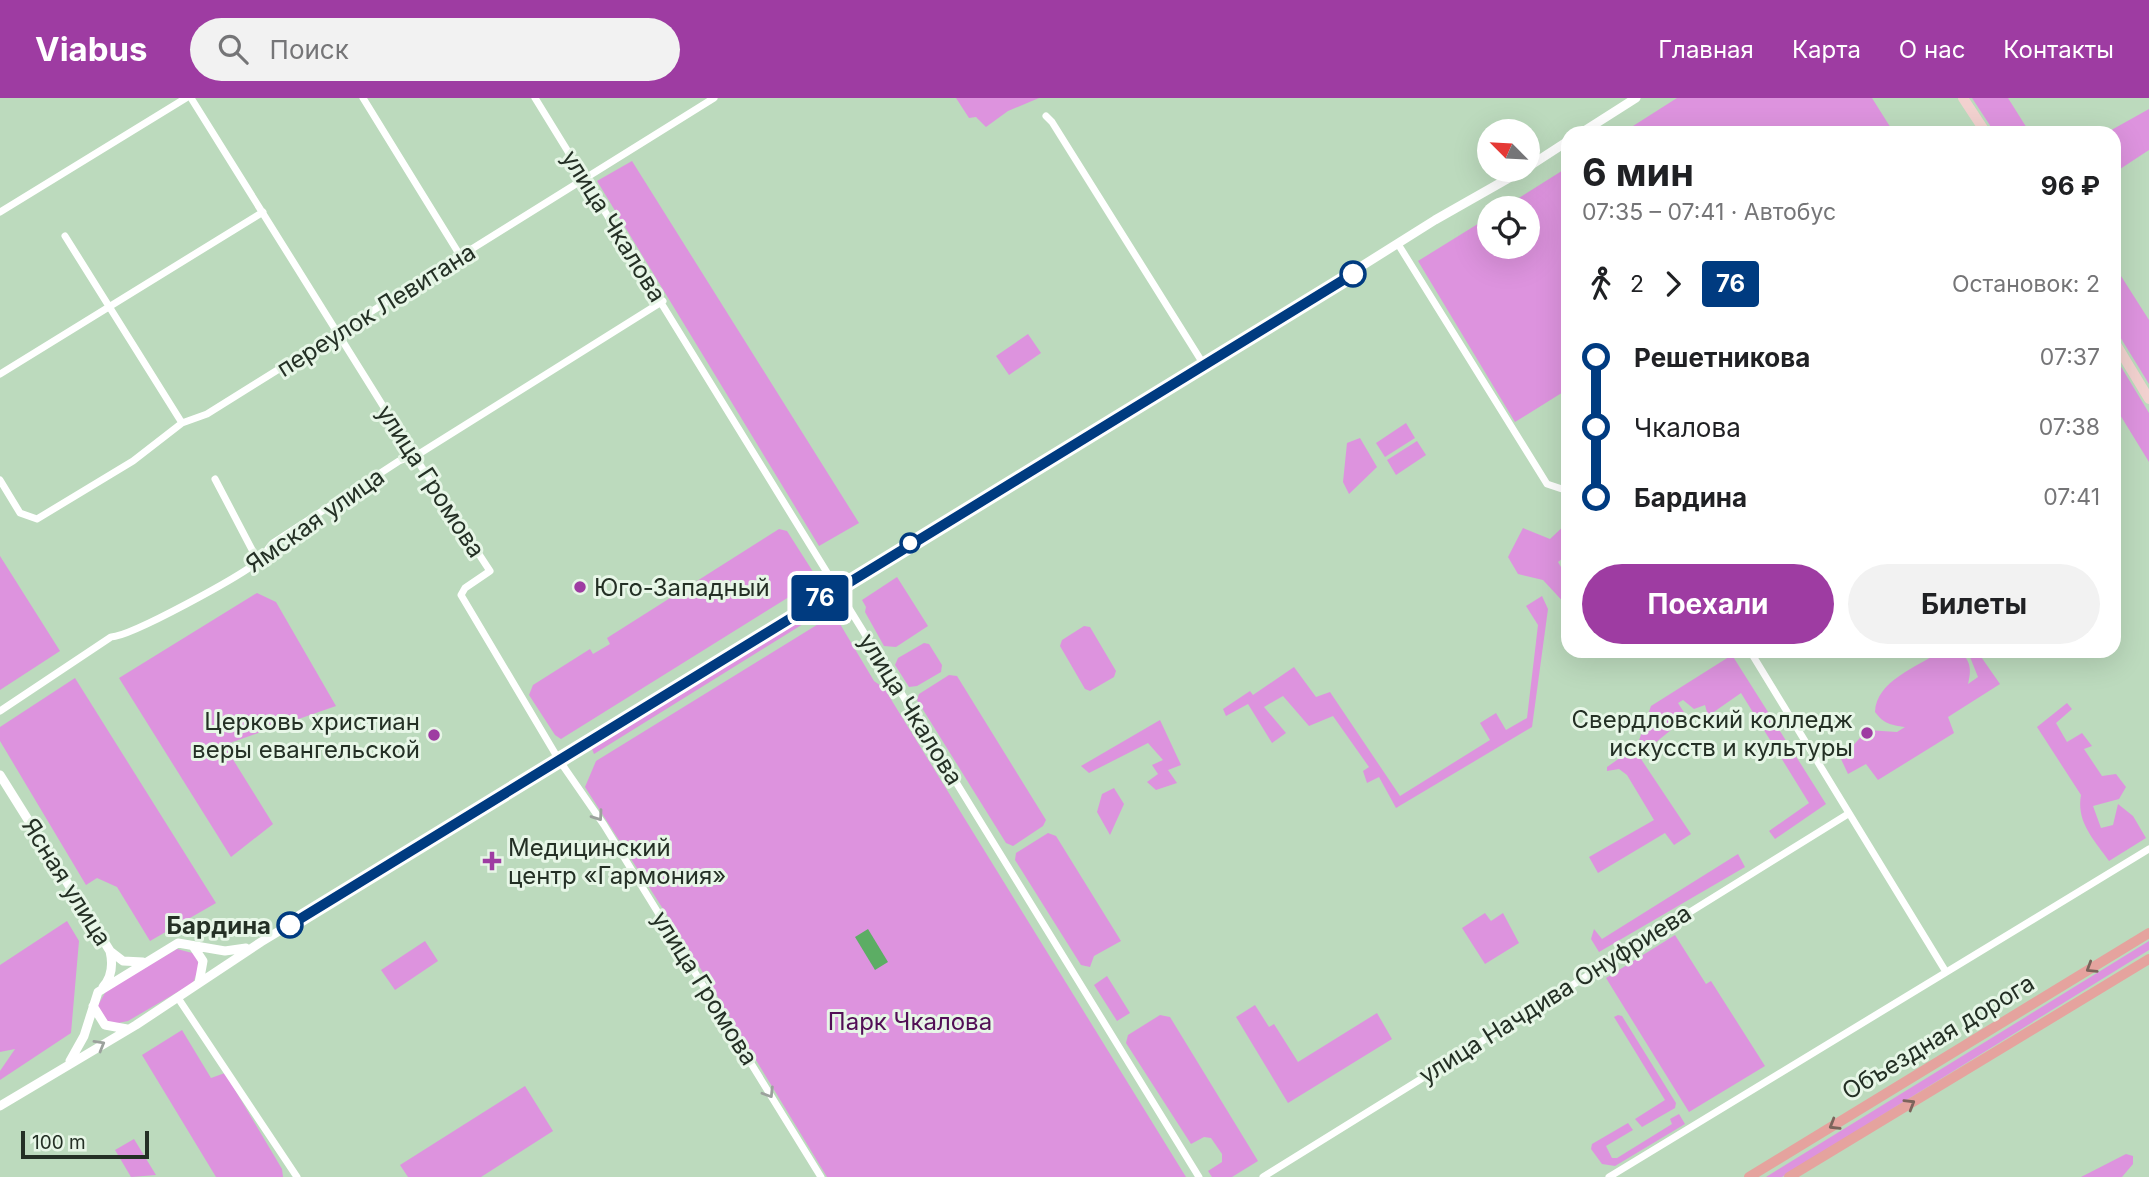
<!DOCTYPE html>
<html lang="ru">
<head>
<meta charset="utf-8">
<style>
  body { margin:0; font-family:Inter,sans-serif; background:#f2f2f2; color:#202124; height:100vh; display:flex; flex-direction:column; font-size:26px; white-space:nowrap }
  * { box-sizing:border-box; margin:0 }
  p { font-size:23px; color:#757577 }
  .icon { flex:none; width:38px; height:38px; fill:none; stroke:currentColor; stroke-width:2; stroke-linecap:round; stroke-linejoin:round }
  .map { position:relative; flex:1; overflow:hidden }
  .sheet { position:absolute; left:1561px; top:28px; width:560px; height:532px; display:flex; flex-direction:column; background:#fff; border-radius:21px; box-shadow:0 7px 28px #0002 }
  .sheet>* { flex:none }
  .badge { padding:0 14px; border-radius:5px; font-size:24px; line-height:46px }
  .needle { width:46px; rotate:294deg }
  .tools { position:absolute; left:1477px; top:21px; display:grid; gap:14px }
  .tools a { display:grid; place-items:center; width:63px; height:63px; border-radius:50%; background:#fff; box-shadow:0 7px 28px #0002; font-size:35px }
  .scale { position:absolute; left:21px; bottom:18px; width:128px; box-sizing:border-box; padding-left:7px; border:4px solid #243025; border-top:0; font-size:19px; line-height:24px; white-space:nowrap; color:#243025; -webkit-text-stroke:5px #e7f6e7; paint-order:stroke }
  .map>.badge { position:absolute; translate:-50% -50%; box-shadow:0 0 0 4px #fff }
  .legs { display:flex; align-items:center; gap:10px; height:77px; padding:0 21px; font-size:23px }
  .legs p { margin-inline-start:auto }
  .headline { display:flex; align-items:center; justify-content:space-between; height:119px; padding:0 21px }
  h1 { font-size:38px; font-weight:700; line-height:52px }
  .action { display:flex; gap:14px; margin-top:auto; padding:14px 21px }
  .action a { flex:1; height:80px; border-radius:42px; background:#9e3ca2; color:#fff; font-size:28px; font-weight:700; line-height:80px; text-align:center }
  .action a+a { background:#f2f2f2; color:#202124 }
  ul { padding:0 21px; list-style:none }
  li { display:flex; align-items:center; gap:24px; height:70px; font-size:26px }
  li i { display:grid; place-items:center; width:10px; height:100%; margin:0 9px; background:currentColor }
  li i::after { content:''; width:18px; height:18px; margin:-9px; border:5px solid; border-radius:50%; background:#fff }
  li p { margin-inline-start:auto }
  li:first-child i { background:linear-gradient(#0000 50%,currentColor 0) }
  li:last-child i { background:linear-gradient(currentColor 50%,#0000 0) }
  header { display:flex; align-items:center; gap:42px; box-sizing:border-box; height:98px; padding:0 35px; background:#9e3ca2; color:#fff }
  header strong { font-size:33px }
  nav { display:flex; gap:38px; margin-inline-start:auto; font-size:24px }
  .search { width:490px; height:63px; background:#f2f2f2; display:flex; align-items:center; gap:18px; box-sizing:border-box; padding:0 24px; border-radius:38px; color:#757577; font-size:26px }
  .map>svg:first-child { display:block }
  .green { fill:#dd93de }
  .water { fill:#5cad64 }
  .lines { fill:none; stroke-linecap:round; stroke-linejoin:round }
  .minor { stroke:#fff; stroke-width:7 }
  .tertiary { stroke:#fff; stroke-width:9 }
  .secondary { stroke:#f2d1cf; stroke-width:10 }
  .primary { stroke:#e5a39e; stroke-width:10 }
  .oneway { stroke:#9ca29d }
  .oneway2 { stroke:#7b645b }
  .line-1-casing { stroke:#fff; stroke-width:16 }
  .line-1 { stroke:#003b80; stroke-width:10 }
  .stop-1-dot { fill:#fff; stroke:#003b80; stroke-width:3.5 }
  .poi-dot { fill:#9e3ca2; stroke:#e7f6e7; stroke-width:2.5 }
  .labels { text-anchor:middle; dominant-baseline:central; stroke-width:6; stroke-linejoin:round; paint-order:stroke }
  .street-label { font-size:24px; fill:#243025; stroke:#e7f6e7 }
  .poi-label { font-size:24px; fill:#243025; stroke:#e7f6e7; text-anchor:start }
  .stop-label { font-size:24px; font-weight:bold; fill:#243025; stroke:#e7f6e7; text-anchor:end }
  .park-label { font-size:24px; fill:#520f56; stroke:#e7f6e7 }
</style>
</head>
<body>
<header>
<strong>Viabus</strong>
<div class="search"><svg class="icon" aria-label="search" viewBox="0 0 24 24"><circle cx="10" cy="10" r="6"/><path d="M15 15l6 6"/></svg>Поиск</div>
<nav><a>Главная</a><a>Карта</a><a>О нас</a><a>Контакты</a></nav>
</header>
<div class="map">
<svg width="2149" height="1079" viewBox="0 0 2149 1079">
  <rect width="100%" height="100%" fill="#bcdabd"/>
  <!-- green -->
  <path class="green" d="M956 0H1039L1008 13 986 29 976 19 969 20Z
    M1677 0H1872L1894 35H1622Z
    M1972 0H2008L2030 35H1995Z
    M2149 11V52L2114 75V35H2106Z
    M632 63 859 425 819 448 597 83Z
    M1568 69V291L1515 324 1418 163 1489 119V149H1528V110H1503Z
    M2114 167 2149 222V286L2114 229Z
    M1028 236 1041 255 1009 277 996 258Z
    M2114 257 2149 315V364L2114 307Z
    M1406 325 1415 340 1385 359 1376 345Z
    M1360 340 1377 369 1349 396 1343 384 1347 345Z
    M1417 343 1426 357 1396 377 1387 362Z
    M1568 424V456L1558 464 1568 481V509L1543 482 1518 476 1508 459 1523 430 1550 441Z
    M779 431 787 433 817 480 798 475 796 479 802 482 805 489 561 641 555 637 529 597 533 587 590 551 593 556 610 546 607 540Z
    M0 458 60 553 0 592Z
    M897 479 928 528 896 549 884 548 865 514 866 509 862 502Z
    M257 495 276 504 336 608 224 647 273 726 231 759 119 580Z
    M1542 498 1548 511 1532 629 1396 710 1379 679 1367 685 1363 673 1369 669 1333 618 1309 628 1283 598 1264 609 1286 635 1272 645 1248 606 1226 618 1223 611 1250 593 1253 597 1294 569 1316 599 1330 594 1400 698 1490 642 1480 625 1496 615 1506 632 1527 620 1538 527 1526 508Z
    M814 514 816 518 594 656 592 651Z
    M820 525 840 526 874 583 884 590 1186 1079H827L688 850 585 689 596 663Z
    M1084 528 1090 529 1116 573 1114 579 1090 593 1085 591 1060 548 1062 542Z
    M924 545 929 546 942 567 941 574 917 588 909 589 895 567 898 560Z
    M1941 553H1959C1972 563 1971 573 1968 586L1978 579 1968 554 1977 553 2000 586 1948 619 1954 635 1878 682 1866 666 1848 676 1841 661 1867 632 1897 634 1905 629C1891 627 1884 626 1875 614 1876 583 1917 569 1941 553Z
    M1732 557 1826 706 1775 741 1769 733 1809 705 1741 595 1708 618 1705 607 1694 611 1683 602 1678 605 1687 619 1639 658 1691 736 1674 747 1665 735 1598 775 1589 759 1654 722 1627 677 1619 671 1607 673V669L1637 648 1651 608Z
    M949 577 957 578 1046 722 1043 728 1013 748 1006 745 917 602 919 596Z
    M75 580 216 805 150 843 117 789 97 780 86 787 0 643V629Z
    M2067 605 2072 611 2056 625 2067 644 2082 635 2092 648 2084 651 2102 678 2116 676 2126 689 2119 701 2093 708 2101 730 2113 727 2118 706 2133 718 2146 740 2109 763C2094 742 2076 724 2081 697L2037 629Z
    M1160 622 1181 667 1168 672 1177 685 1156 692 1147 684 1158 676 1152 667 1163 662 1148 645 1089 675 1081 668Z
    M1114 690 1124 706 1110 737 1097 714 1102 696Z
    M1048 735 1056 738 1121 843 1094 858 1090 869 1081 867 1015 762 1016 755Z
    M1738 756 1745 769 1599 854 1591 841 1594 831 1602 841Z
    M1485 815 1491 823 1503 815 1519 845 1485 866 1462 830Z
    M67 823 79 843 71 935 0 982V973L15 951 0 954V867Z
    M1675 837 1706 886 1711 883 1765 968 1689 1014 1606 880Z
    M425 843 438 863 395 892 381 872Z
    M2149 843V852L1782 1079H1766Z
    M177 851 196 856 199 869 193 885 128 923 113 926 103 922 97 909 106 893Z
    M1107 878 1130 915 1117 923 1094 887Z
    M1255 907 1269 929 1274 926 1298 964 1377 915 1392 941 1288 1005 1236 919Z
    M1160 917 1170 919 1258 1063 1232 1079H1212L1208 1073 1222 1064V1056L1211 1040 1204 1039 1191 1046 1126 945 1128 937Z
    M1618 917 1622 918 1676 1005 1675 1010 1642 1029 1635 1021 1665 1002 1614 919Z
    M182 932 211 980 225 975 282 1071 283 1079H216L142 957Z
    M525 988 553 1033 481 1079H408L400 1067Z
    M1679 1016 1685 1026 1615 1068 1602 1066 1591 1051 1592 1046 1628 1025 1633 1032 1606 1048 1612 1060H1617L1672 1026 1670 1021Z
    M134 1041 156 1077 131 1079 115 1052Z
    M2126 1056 2133 1058V1066L2122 1079H2081Z"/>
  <!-- water -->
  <path class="water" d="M868 831 888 864 875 872 855 839Z"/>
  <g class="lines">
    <!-- minor -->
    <path class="minor" d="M191 0 413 356 490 473 465 490 461 497 559 662 604 727 821 1079
      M363 0 461 159
      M535 0 1199 1079
      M1046 18 1052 24 1204 267
      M0 114 186 0
      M65 138 182 325
      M1398 146 1547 386 1568 393
      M0 276 263 114
      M215 381 258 463
      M0 382 20 415 37 421 133 363 182 325 207 316 714 0
      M1750 553 1946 874
      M0 613 111 539C132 538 241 478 260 462 266 457 267 450 273 445L399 363 422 354 663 203
      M178 900 297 1079
      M1263 1079 1848 716
      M1609 1079 2149 751"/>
    <!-- tertiary -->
    <path class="tertiary" d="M1581 35 1636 0
      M1528 69 1568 43
      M0 677 110 853C113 866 112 879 103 889
      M193 848 203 863 199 885
      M110 853 123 863 143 864
      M93 908 105 927 127 931
      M70 963 84 938 98 894 178 845 225 853 246 850
      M0 1008 136 927 261 844 501 699 775 527 1190 276 1435 122 1523 72"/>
    <!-- secondary -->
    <path class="secondary" d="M1963 0 1986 35
      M2114 243 2149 301"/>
    <!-- primary -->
    <path class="primary" d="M1749 1079 2149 835
      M1789 1079 2149 861"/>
  </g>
  <!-- one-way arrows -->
  <defs><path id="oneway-chevron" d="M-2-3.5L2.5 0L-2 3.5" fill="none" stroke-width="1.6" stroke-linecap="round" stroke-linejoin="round" transform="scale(1.75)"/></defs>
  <g class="oneway">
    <use href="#oneway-chevron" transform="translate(598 718) rotate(55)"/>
    <use href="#oneway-chevron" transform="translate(100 947) rotate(-30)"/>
    <use href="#oneway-chevron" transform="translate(769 995) rotate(58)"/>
  </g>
  <g class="oneway2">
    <use href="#oneway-chevron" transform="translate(2091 870) rotate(148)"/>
    <use href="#oneway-chevron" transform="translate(1910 1006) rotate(-31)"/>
    <use href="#oneway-chevron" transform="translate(1834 1027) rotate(149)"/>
  </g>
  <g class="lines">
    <defs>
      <path id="line-1" d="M290 827 1353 176"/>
    </defs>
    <!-- line-1 casing -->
    <use href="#line-1" class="line-1-casing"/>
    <!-- line-1 -->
    <use href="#line-1" class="line-1"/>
  </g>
  <!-- markers -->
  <g class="stop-1-dot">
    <circle cx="1353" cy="176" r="12"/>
    <circle cx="910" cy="445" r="9"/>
    <circle cx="290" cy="827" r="12"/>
  </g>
  <g class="poi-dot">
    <circle cx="580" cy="489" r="7"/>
    <circle cx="1867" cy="635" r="7"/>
    <circle cx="434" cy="637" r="7"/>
    <path d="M488.5 752.5h7v7h7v7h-7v7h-7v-7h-7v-7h7z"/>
  </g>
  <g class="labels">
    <!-- street labels -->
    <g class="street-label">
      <text transform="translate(614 128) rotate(58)">улица Чкалова</text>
      <text transform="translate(376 212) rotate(-32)">переулок Левитана</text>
      <text transform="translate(431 383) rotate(57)">улица Громова</text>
      <text transform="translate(315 422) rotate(-35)">Ямская улица</text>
      <text transform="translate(911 611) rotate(58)">улица Чкалова</text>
      <text transform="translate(67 784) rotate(58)">Ясная улица</text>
      <text transform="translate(705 890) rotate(58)">улица Громова</text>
      <text transform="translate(1555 896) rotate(-32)">улица Начдива Онуфриева</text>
      <text transform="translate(1938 939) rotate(-31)">Объездная дорога</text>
    </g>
    <!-- poi labels -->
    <g class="poi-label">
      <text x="594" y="489">Юго-Западный</text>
      <text x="1853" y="621" text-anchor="end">Свердловский колледж<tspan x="1853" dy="28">искусств и культуры</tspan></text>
      <text x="420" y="623" text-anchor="end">Церковь христиан<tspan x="420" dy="28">веры евангельской</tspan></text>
      <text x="508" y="749">Медицинский<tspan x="508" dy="28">центр «Гармония»</tspan></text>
    </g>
    <!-- stop labels -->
    <g class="stop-label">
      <text x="271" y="827">Бардина</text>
    </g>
    <!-- park labels -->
    <g class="park-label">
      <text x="910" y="923">Парк Чкалова</text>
    </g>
  </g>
</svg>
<div class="tools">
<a><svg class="needle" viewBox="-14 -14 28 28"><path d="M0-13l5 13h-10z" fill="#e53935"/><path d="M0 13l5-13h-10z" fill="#757577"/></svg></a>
<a><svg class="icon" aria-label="locate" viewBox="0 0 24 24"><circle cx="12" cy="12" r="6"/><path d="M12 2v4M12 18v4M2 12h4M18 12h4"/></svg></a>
</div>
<div class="scale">100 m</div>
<b class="badge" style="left:820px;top:500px;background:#003b80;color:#fff">76</b>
<section class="sheet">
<div class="headline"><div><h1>6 мин</h1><p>07:35 – 07:41 · Автобус</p></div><b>96 ₽</b></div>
<div class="legs"><svg class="icon" aria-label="walk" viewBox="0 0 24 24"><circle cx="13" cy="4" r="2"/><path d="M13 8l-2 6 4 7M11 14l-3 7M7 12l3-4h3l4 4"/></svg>2<svg class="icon" aria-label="forward" viewBox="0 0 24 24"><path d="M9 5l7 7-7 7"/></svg><b class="badge" style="background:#003b80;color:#fff">76</b><p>Остановок: 2</p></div>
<ul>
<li><i style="color:#003b80"></i><b>Решетникова</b><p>07:37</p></li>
<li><i style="color:#003b80"></i><span>Чкалова</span><p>07:38</p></li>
<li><i style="color:#003b80"></i><b>Бардина</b><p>07:41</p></li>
</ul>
<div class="action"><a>Поехали</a><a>Билеты</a></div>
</section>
</div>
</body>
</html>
